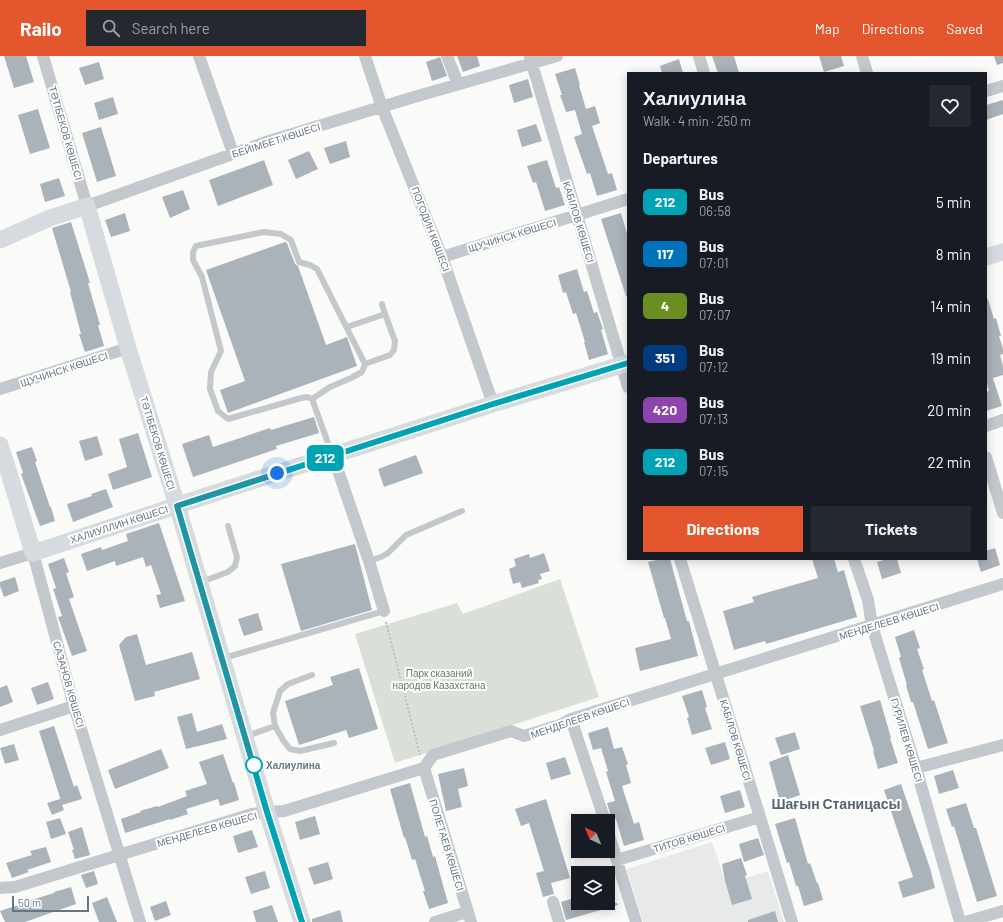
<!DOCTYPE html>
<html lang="en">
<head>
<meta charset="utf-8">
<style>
  body { margin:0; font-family:Barlow,sans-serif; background:#242831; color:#f1f3f6; height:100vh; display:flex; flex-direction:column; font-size:15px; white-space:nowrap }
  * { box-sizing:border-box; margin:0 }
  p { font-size:13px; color:#9ea1a6 }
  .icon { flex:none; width:22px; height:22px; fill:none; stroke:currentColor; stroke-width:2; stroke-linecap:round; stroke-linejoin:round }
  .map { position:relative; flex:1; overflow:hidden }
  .panel { position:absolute; left:627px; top:16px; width:360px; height:488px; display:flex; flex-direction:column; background:#171b24; border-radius:0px; box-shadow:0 2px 10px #0003 }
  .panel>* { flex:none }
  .badge { padding:0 8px; border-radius:6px; font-size:14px; line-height:26px }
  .needle { width:26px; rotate:316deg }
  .fabs { position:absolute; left:571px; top:758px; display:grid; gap:8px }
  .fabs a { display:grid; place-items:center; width:44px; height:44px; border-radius:0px; background:#171b24; box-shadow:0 2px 10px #0003; font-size:20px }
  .scale { position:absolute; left:12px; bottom:10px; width:77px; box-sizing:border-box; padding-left:4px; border:2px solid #657683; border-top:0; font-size:11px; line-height:14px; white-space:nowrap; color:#657683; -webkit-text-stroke:3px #fff; paint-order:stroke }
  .you { position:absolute; width:20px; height:20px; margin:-10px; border:3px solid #fff; border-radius:50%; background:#1a73e8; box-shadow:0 0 0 6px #1a73e833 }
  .map>.badge { position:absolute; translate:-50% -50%; box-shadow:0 0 0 2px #fff }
  h2 { padding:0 16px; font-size:15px; line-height:36px }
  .round { display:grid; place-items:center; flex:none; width:42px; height:42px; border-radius:0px; background:#242831 }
  .overview { display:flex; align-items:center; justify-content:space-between; height:68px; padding:0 16px }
  h1 { font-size:19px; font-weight:700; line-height:30px }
  .action { display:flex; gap:8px; margin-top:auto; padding:8px 16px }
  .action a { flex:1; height:46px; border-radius:0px; background:#e4572e; color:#fff; font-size:16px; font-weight:700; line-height:46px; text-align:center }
  .action a+a { background:#242831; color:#f1f3f6 }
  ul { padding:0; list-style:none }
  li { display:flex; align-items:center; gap:12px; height:52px; padding:0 16px }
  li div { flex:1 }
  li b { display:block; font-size:15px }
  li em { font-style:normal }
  li .badge { min-width:44px; font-weight:700; text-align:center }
  header { display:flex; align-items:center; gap:24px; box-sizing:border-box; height:56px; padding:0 20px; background:#e4572e; color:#fff }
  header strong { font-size:19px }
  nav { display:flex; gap:22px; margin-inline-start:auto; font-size:14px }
  .search { width:280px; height:36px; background:#242831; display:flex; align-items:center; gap:10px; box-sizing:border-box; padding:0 14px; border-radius:0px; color:#9ea1a6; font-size:15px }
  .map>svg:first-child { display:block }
  .built { fill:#e8e9e9 }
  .green { fill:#dadfd7 }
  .building { fill:#aab3b9 }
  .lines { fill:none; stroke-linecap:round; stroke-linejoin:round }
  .path { stroke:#bbbfc2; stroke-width:2; stroke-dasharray:2 2; stroke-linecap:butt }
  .lane { stroke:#c3c8cc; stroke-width:6 }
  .street { stroke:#c3c8cc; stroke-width:12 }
  .secondary { stroke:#d6dbdf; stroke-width:17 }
  .line-casing { stroke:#fff; stroke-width:9 }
  .line { stroke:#00a3b4; stroke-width:6 }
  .walk { stroke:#657683; stroke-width:4; stroke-dasharray:0 7.2 }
  .stop-dot { fill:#fff; stroke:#00a3b4; stroke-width:2 }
  .labels { text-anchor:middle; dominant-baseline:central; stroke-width:4; stroke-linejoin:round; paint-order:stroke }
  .street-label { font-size:10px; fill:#657683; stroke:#fff }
  .park-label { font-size:10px; fill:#687a64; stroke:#fff }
  .stop-label { font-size:10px; font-weight:bold; fill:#657683; stroke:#fff; text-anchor:start }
  .district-label { font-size:14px; font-weight:bold; fill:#57646e; stroke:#fff }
</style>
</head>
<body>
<header>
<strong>Railo</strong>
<div class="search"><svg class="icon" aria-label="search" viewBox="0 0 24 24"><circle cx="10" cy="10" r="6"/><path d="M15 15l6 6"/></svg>Search here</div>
<nav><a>Map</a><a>Directions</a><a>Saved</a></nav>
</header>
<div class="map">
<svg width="1003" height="866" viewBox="0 0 1003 866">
  <rect width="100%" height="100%" fill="#fafaf8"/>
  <!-- built -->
  <path class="built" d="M712 786 726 828 768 815 784 866H643L627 813Z"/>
  <!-- green -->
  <path class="green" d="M560 523 599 641 395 707 355 578 457 547 463 558Z"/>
  <!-- building -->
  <path class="building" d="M4 0H26L34 26 14 32Z
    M457 0H477L480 10 463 16Z
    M712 0H734L739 17H718Z
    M819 0H841L844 10 824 16Z
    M994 0H1003V7L997 9Z
    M440 1 447 20 432 25 426 6Z
    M679 3 683 17H662L660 10Z
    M99 6 104 23 85 29 79 12Z
    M575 12 580 29H579L586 53 595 50 600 67 592 70 608 118 612 117 617 134 597 140 590 117 587 118 574 81 582 78 575 54 566 56 560 39H562L555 18Z
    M528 23 533 41 514 47 509 29Z
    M113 41 118 58 99 64 94 47Z
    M1003 44V58L986 64V49Z
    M38 53 50 92 30 98 18 59Z
    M536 68 542 85 522 91 517 74Z
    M101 71 116 120 97 126 82 77Z
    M346 85 350 101 330 108 324 92Z
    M309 95 318 113 296 123 288 104Z
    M264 104 273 129 218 150 209 124Z
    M547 104 556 132 559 131 565 149 545 155 536 126 533 127 527 110Z
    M59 122 65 140 45 146 40 128Z
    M183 134 190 153 170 162 162 141Z
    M125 157 130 175 111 181 105 164Z
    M621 157 628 181V240H626L601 163Z
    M71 166 90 227H88L100 269H98L104 290 85 296 79 278H81L70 236H71L52 172Z
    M285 186 287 187 295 208 298 210 326 289 347 281 357 310 228 357 220 334 245 325 206 214Z
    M577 213 584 236 587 235 594 257 597 256 603 273 601 274 608 298 589 304 584 286H585L576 257 573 258 566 236 563 237 558 219Z
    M986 243H988L994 263 996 262 1001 280H999L1003 293V298L1000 299 1003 310V319L993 322 1002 350 986 355V336L989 335 986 324Z
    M314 361 319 377 276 390 277 393 193 421 182 388 209 379 213 391 270 372 271 374Z
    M138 377 152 421 113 434 108 418 127 411 119 383Z
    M97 380 103 399 85 405 79 385Z
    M32 391 37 405 35 406 50 451H51L55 465 40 470 21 418 23 417 16 396Z
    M416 399 423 417 384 431 378 413Z
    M106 433 113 451 73 466 67 448 92 440 91 438Z
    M159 467 185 545 160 552 156 539 161 538 151 509 146 511 143 501 116 510 115 505 87 515 81 498 101 491 102 494 128 485 126 478Z
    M355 488 372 554 301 575 281 508Z
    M995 492 1000 509 981 516 977 503H986V495Z
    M544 497 550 515 540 518 542 523 538 524 539 527 522 532 520 526 513 528 509 513 516 510 514 503 529 498 530 502Z
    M64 502 69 516 66 517 74 541 69 543 87 595 72 600 58 561 62 560 53 533 56 532 48 508Z
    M661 503H670L687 565H689L698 600 640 615 635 592 671 583 665 562H664L648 506Z
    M812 503H834L838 516 844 514 857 561 766 588 765 585 734 594 723 555 754 546 752 541 818 522Z
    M887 503H897L901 517 882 523 877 506Z
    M15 521 19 535 4 541 0 530V526Z
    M258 557 263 574 244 580 238 563Z
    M914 574 920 592 917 593 924 613 922 614 932 645 934 644 948 687 928 693 913 646H911L906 629H907L899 602 901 601 895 581Z
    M137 578 146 609 192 596 200 623 154 636 155 640 135 645 119 589 126 581Z
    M359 612 378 673 349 682 346 674 299 689 285 645 333 629 330 621Z
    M48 626 54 643 37 649 31 632Z
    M7 629 13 646 0 651V632Z
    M702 634 707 651 705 652 712 673 692 679 687 662 689 661 682 640Z
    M880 644 891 682H890L898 707 878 713 873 695H874L860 650Z
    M192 657 197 676 222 668 227 683 186 693 177 661Z
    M54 670 74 731 77 729 82 743 62 749 64 754 52 759 47 747 60 743 61 745 39 675Z
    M608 671 614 693 622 691 628 708 626 709 631 727 622 730 634 768 639 766 644 784 624 790 616 763 612 764 607 747 615 745 606 716 608 715 601 692 593 694 588 677Z
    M795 676 800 693 781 699 775 682Z
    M725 686 730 703 711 709 705 692Z
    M14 688 19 704 5 708 0 692Z
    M161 693 169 712 115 733 108 714Z
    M223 698 233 727 234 726 239 744 220 750 218 743 186 753 188 758 170 764V763L125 777 121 763 141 756 140 755 157 750 158 751 187 740 185 735 207 728 199 706Z
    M788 699 800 739 780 746 769 706Z
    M565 701 571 718 551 724 546 707Z
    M464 712 468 730 458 733 462 751 446 755 438 718Z
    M953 714 959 732 939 738 934 720Z
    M410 727 425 781 427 780 433 801 435 800 448 847 429 853 423 835H425L415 803 412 804 405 781 404 782 390 733Z
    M901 728 930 812 935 832 903 842 898 826 913 821 884 734Z
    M740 734 745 751 725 757 720 740Z
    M546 743 570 822 551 827 554 838 543 841 536 817 544 815 529 767 521 770 515 753Z
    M966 747 974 772H976L997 840 977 846 954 770 952 771 946 753Z
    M315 760 320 778 300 784 295 766Z
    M60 762 66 778 51 783 46 766Z
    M795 762 808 808 810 807 817 827H818L823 844 804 850 798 830H796L789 806 787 807 775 768Z
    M82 771 90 799 75 803 72 794H74L68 776Z
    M252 774 258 791 238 797 233 780Z
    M758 782 764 799 744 806 739 788Z
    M46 791 51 806 27 814 29 816 12 822 6 807 32 799 30 795Z
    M741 802 747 819 745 820 752 843 732 849 725 825 722 808Z
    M328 806 333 823 314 829 308 812Z
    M94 815 98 828 86 832 81 819Z
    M265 815 270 832 251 838 245 821Z
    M71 831 76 848 25 866H5L0 855 25 847V846L54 837V836Z
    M107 841 117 866H99L92 847Z
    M578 841V847H617L618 849 566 864 561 846Z
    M166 845 171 859 155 865 150 851Z
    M272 849 278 866H256L253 855Z
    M340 854 343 866H312V863Z
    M775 855 778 866H748V864Z"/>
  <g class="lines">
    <!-- path -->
    <path class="path" d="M386 566 420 699"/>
    <!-- lane -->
    <path class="lane" d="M264 176 281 178 291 184 299 206 310 209 317 213 365 308 362 316 351 322 330 331 312 343 307 341 301 342 228 363 218 355 210 333 211 316 221 295 202 221 193 204V196L196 190Z
      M347 271 385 258
      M365 308 390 299 394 294 395 285 385 258 382 248
      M312 343 332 398
      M369 505 381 501 388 497 406 479 462 455
      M201 526 228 516 235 510 237 501 228 470
      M224 602 384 555
      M275 670 283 684 290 693 300 695 334 687
      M247 680 275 670 273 657 280 635 288 628 312 619"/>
    <!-- street -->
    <path class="street" d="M43 0 87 150 269 85 414 41 557 0
      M199 0 233 97
      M365 0 382 51 442 201 493 348
      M447 0 458 28
      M699 0 704 17
      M862 0 867 17
      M530 1 628 331
      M986 35 1003 30
      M442 201 628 143
      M0 333 128 292
      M986 370 1003 364
      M333 400 369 505 384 555
      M986 401 1003 457
      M680 503 760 761 792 866
      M854 503 868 544 872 570 916 712 960 866
      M0 507 33 497 74 650 140 866
      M571 663 605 765
      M0 674 74 650
      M424 712 471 866
      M916 712 1003 689
      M608 776 636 866
      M617 804 760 761
      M0 832 15 831 119 799 252 758 267 756 284 755 424 712 433 699 511 675 524 680 560 669 571 663C715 617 859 574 1003 528
      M553 846 559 866
      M435 866 467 856
      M965 866 1003 855"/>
    <!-- secondary -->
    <path class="secondary" d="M0 184 50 162 87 150 128 292 177 449 267 756 302 866
      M986 201 1003 196
      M0 389 9 417 33 497 221 435 493 348 628 307"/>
  </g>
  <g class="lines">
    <defs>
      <path id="line" d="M302 866 267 756 177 450 493 348 628 307"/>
    </defs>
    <!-- line casing -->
    <use href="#line" class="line-casing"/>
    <!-- line -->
    <use href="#line" class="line"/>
    <!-- walk -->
    <path class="walk" d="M254 709V710L177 450 277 417"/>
  </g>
  <!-- markers -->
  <circle class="stop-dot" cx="254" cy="709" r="8"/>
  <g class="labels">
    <!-- street labels -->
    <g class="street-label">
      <text transform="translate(66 77) rotate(74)">ТӘТІБЕКОВ КӨШЕСІ</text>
      <text transform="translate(276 84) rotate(-18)">БЕЙІМБЕТ КӨШЕСІ</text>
      <text transform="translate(579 166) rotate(73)">КАБІЛОВ КӨШЕСІ</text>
      <text transform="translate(431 173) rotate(69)">ПОГОДИН КӨШЕСІ</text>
      <text transform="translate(512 179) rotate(-17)">ЩУЧИНСК КӨШЕСІ</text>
      <text transform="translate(64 313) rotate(-18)">ЩУЧИНСК КӨШЕСІ</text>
      <text transform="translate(158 387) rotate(73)">ТӘТІБЕКОВ КӨШЕСІ</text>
      <text transform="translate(119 468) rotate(-18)">ХАЛИУЛЛИН КӨШЕСІ</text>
      <text transform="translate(889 565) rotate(-17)">МЕНДЕЛЕЕВ КӨШЕСІ</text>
      <text transform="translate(69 628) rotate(74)">САЗАНОВ КӨШЕСІ</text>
      <text transform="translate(580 662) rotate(-19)">МЕНДЕЛЕЕВ КӨШЕСІ</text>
      <text transform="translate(736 684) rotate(73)">КАБІЛОВ КӨШЕСІ</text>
      <text transform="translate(907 684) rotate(73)">ГУРИЛЕВ КӨШЕСІ</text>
      <text transform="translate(207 773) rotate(-16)">МЕНДЕЛЕЕВ КӨШЕСІ</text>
      <text transform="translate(689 782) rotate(-17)">ТИТОВ КӨШЕСІ</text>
      <text transform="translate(447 789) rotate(73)">ПОЛЕТАЕВ КӨШЕСІ</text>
    </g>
    <!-- park labels -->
    <g class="park-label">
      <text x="439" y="617">Парк сказаний<tspan x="439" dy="12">народов Казахстана</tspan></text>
    </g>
    <!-- stop labels -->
    <g class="stop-label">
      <text x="266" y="709">Халиулина</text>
    </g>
    <!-- district labels -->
    <g class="district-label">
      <text x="836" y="747">Шағын Станицасы</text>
    </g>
  </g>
</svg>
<div class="fabs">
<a><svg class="needle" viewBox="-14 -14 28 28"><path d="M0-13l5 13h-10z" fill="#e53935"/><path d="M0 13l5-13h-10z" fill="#9ea1a6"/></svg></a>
<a><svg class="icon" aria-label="layers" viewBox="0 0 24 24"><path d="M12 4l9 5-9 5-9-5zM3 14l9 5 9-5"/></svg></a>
</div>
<div class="scale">50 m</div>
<div class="you" style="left:277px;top:417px"></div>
<b class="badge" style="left:325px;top:402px;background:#00a3b4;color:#fff">212</b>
<section class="panel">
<div class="overview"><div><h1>Халиулина</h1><p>Walk · 4 min · 250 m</p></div><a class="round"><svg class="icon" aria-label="heart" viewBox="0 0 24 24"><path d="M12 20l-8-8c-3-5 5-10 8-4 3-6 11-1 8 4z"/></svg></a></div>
<h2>Departures</h2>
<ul>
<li><span class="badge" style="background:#00a3b4;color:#fff">212</span><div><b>Bus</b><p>06:58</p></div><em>5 min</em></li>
<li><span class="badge" style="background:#0072bc;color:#fff">117</span><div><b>Bus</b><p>07:01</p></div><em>8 min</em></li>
<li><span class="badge" style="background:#6b8e23;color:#fff">4</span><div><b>Bus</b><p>07:07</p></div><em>14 min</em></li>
<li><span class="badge" style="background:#003b80;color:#fff">351</span><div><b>Bus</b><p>07:12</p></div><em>19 min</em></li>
<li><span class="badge" style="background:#8e44ad;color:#fff">420</span><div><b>Bus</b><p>07:13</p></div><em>20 min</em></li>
<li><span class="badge" style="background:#00a3b4;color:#fff">212</span><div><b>Bus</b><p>07:15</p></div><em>22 min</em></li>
</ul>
<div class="action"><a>Directions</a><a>Tickets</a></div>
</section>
</div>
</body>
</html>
